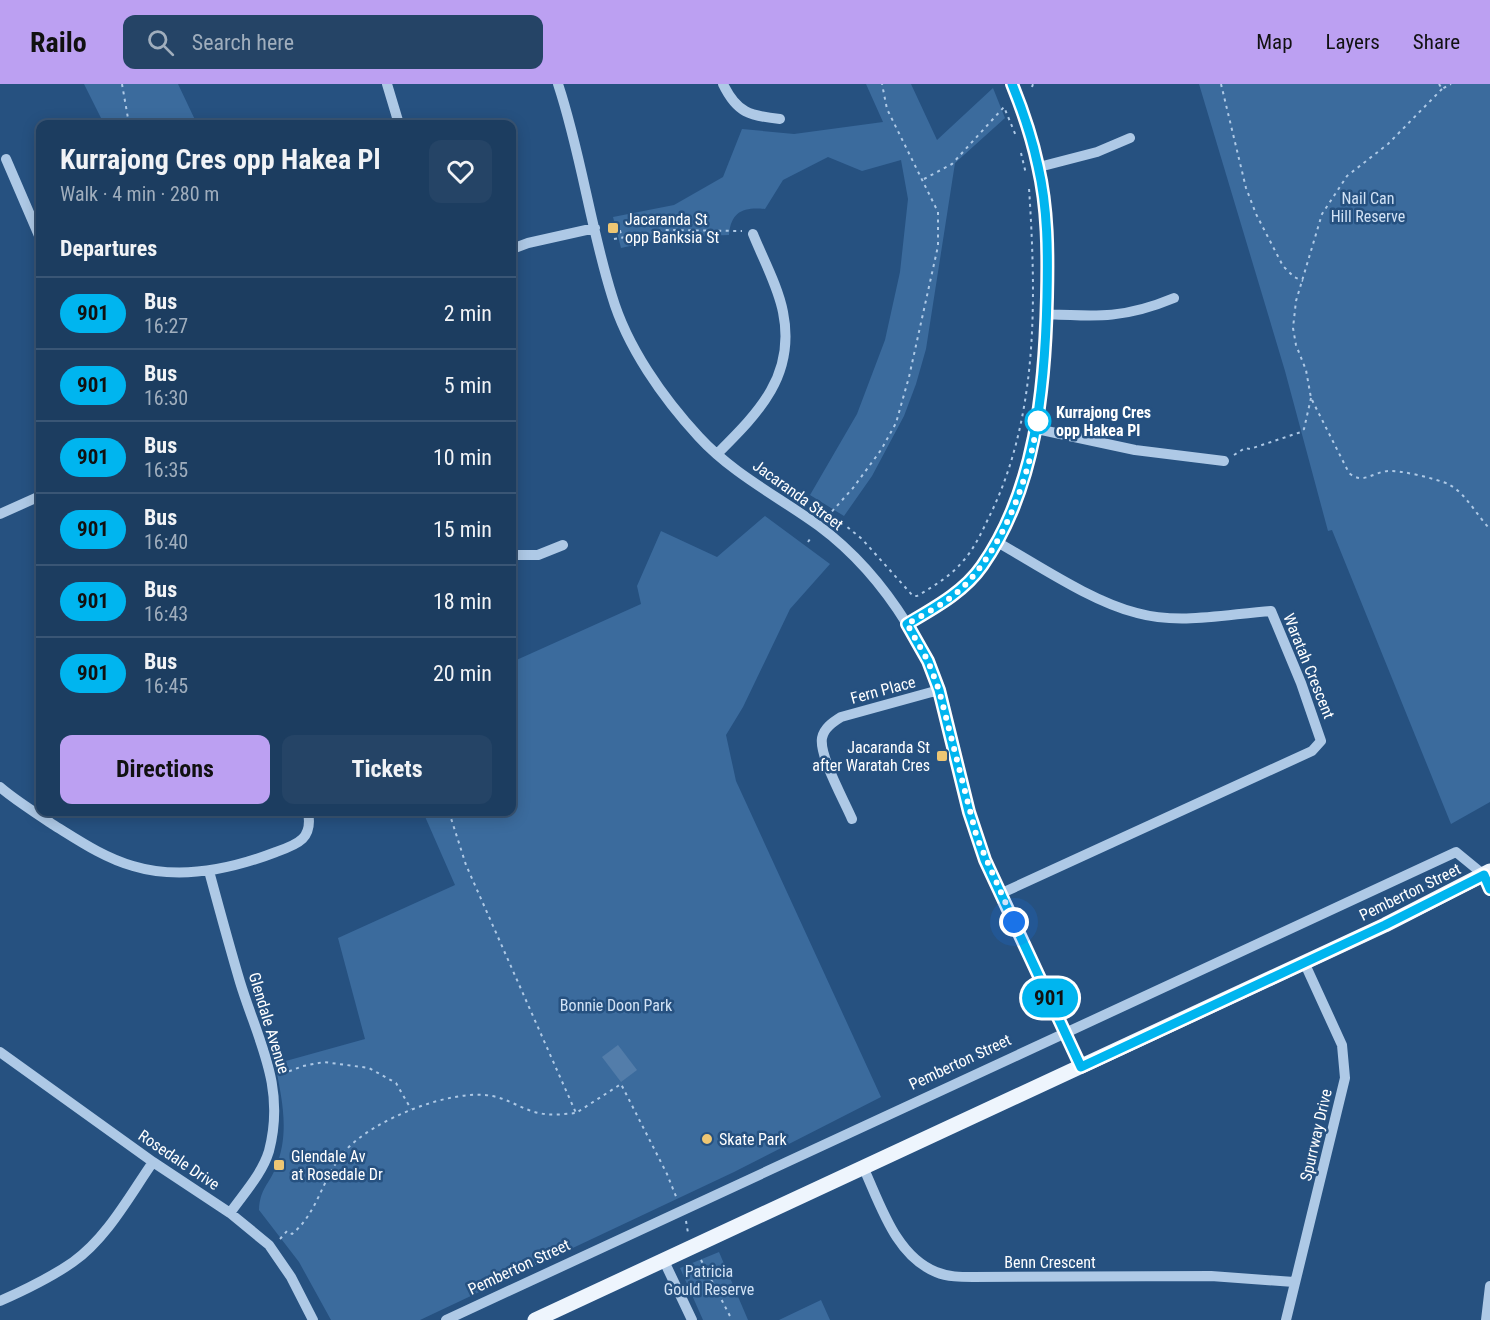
<!DOCTYPE html>
<html lang="en">
<head>
<meta charset="utf-8">
<style>
  body { margin:0; font-family:"Roboto Condensed",sans-serif; background:#254466; color:#f1f3f6; height:100vh; display:flex; flex-direction:column; font-size:22px; white-space:nowrap }
  * { box-sizing:border-box; margin:0 }
  p { font-size:20px; color:#a0aebd }
  .icon { flex:none; width:33px; height:33px; fill:none; stroke:currentColor; stroke-width:2; stroke-linecap:round; stroke-linejoin:round }
  .map { position:relative; flex:1; overflow:hidden }
  .details { position:absolute; left:36px; top:36px; width:480px; height:696px; display:flex; flex-direction:column; background:#1c3d60; border-radius:12px; box-shadow:0 3px 15px #0003,0 0 0 2px #3a5675 }
  .details>* { flex:none }
  .badge { padding:0 12px; border-radius:20px; font-size:21px; line-height:39px }
  .you { position:absolute; width:30px; height:30px; margin:-15px; border:4px solid #fff; border-radius:50%; background:#1a73e8; box-shadow:0 0 0 9px #1a73e833 }
  .map>.badge { position:absolute; translate:-50% -50%; box-shadow:0 0 0 3px #fff }
  h2 { padding:0 24px; font-size:22px; line-height:54px }
  .round { display:grid; place-items:center; flex:none; width:63px; height:63px; border-radius:12px; background:#254466 }
  .summary { display:flex; align-items:center; justify-content:space-between; height:102px; padding:0 24px }
  h1 { font-size:28px; font-weight:700; line-height:45px }
  .primary-button { display:flex; gap:12px; margin-top:auto; padding:12px 24px }
  .primary-button a { flex:1; height:69px; border-radius:12px; background:#bca0f2; color:#111; font-size:24px; font-weight:700; line-height:69px; text-align:center }
  .primary-button a+a { background:#254466; color:#f1f3f6 }
  ul { padding:0; list-style:none }
  li { display:flex; align-items:center; gap:18px; height:72px; padding:0 24px; border-top:2px solid #3a5675 }
  li div { flex:1 }
  li b { display:block; font-size:22px }
  li em { font-style:normal }
  li .badge { min-width:66px; font-weight:700; text-align:center }
  header { display:flex; align-items:center; gap:36px; box-sizing:border-box; height:84px; padding:0 30px; background:#bca0f2; color:#111 }
  header strong { font-size:28px }
  nav { display:flex; gap:33px; margin-inline-start:auto; font-size:21px }
  .search { width:420px; height:54px; background:#254466; display:flex; align-items:center; gap:15px; box-sizing:border-box; padding:0 21px; border-radius:12px; color:#a0aebd; font-size:22px }
  .map>svg:first-child { display:block }
  .green { fill:#3b6b9d }
  .building { fill:#537daa }
  .lines { fill:none; stroke-linecap:round; stroke-linejoin:round }
  .path { stroke:#aec9e6; stroke-width:2; stroke-dasharray:3 4.5; stroke-linecap:butt }
  .minor { stroke:#aec9e6; stroke-width:10 }
  .major { stroke:#eef5fd; stroke-width:15 }
  .line-casing { stroke:#fff; stroke-width:14 }
  .line { stroke:#00b5ef; stroke-width:9 }
  .walk { stroke:#fff; stroke-width:6; stroke-dasharray:0 10.8 }
  .poi-dot { fill:#eec673; stroke:#265180; stroke-width:2 }
  .stop-dot { fill:#fff; stroke:#00b5ef; stroke-width:3 }
  .labels { text-anchor:middle; dominant-baseline:central; stroke-width:5; stroke-linejoin:round; paint-order:stroke }
  .park-label { font-size:16px; fill:#d1e2f5; stroke:#265180 }
  .poi-label { font-size:16px; fill:#fff; stroke:#265180; text-anchor:start }
  .stop-label { font-size:16px; font-weight:bold; fill:#fff; stroke:#265180; text-anchor:start }
  .street-label { font-size:16px; fill:#fff; stroke:#265180 }
</style>
</head>
<body>
<header>
<strong>Railo</strong>
<div class="search"><svg class="icon" aria-label="search" viewBox="0 0 24 24"><circle cx="10" cy="10" r="6"/><path d="M15 15l6 6"/></svg>Search here</div>
<nav><a>Map</a><a>Layers</a><a>Share</a></nav>
</header>
<div class="map">
<svg width="1490" height="1236" viewBox="0 0 1490 1236">
  <rect width="100%" height="100%" fill="#265180"/>
  <!-- green -->
  <path class="green" d="M84 0H178L197 40H104Z
    M866 0H911L937 56 993 4 1005 34 955 79 926 265 916 300 904 332 872 392 844 432 810 411 857 330 885 256 900 188 908 115 901 76 862 87 828 73 783 96 765 125C744 123 731 127 729 151L670 153 621 164 613 133 674 121 723 93 742 45 794 50 883 38Z
    M1199 0H1490V718L1451 740 1332 446 1328 447 1285 287Z
    M765 432 830 480 790 525 743 623 726 651 736 697 881 1013 734 1088 420 1236H331L299 1178 259 1126C260 1104 269 1101 276 1083 290 1048 282 1015 275 980L365 955 338 854 455 801 423 728H512V578L641 520 637 502 661 447 717 473Z
    M719 1168 748 1236H703L680 1184Z
    M821 1216 830 1236H779Z"/>
  <!-- building -->
  <path class="building" d="M618 961 637 986 621 998 602 973Z"/>
  <g class="lines">
    <!-- path -->
    <path class="path" d="M122 0 129 40
      M1221 0 1246 104 1256 130 1283 182 1294 193 1303 197
      M1439 0 1442 5 1451 0
      M1032 3 1033 0
      M1442 5 1388 60 1347 92 1322 130 1296 217 1293 244 1296 261 1306 286 1311 314 1349 389C1363 401 1373 388 1388 387 1401 386 1437 395 1448 400 1466 409 1477 432 1490 445
      M1021 69 1026 90
      M924 95 952 80 1004 23 1016 52
      M618 139 622 154
      M614 155 665 146 742 147
      M1234 371 1245 364 1250 365 1301 348 1304 345 1311 314
      M830 429 862 455 913 512H917C934 502 951 492 964 476 976 462 983 445 991 429 1039 329 1036 212 1029 104
      M827 433 853 404 881 366 896 339 909 293 938 162V128L887 25 882 0
      M808 458 812 452
      M449 728 466 781 576 1029 621 1000 667 1090 677 1115
      M282 990 303 982 324 978 369 984 396 999 411 1025
      M686 1137 688 1149
      M280 1155 287 1147 292 1150C319 1128 322 1092 346 1066 373 1036 451 1004 492 1012 509 1015 523 1026 539 1029 551 1032 564 1030 576 1029
      M701 1176 732 1236"/>
    <!-- minor -->
    <path class="minor" d="M387 0 399 40
      M558 0C581 69 590 142 612 212 627 263 663 314 699 353 733 390 779 413 819 442 854 468 884 503 907 540 933 581 946 627 957 674 964 702 968 730 978 758 985 778 996 796 1004 815 1029 871 1056 927 1081 983
      M723 0C737 29 750 32 780 35
      M6 75 40 154
      M1039 83 1097 68 1130 54
      M512 165 528 159 595 144
      M1047 230C1099 233 1126 234 1174 214
      M1037 345 1135 366 1224 377
      M717 370C758 329 796 292 783 228 778 202 763 175 753 150
      M0 430 40 412
      M997 458C1038 481 1092 518 1137 529 1180 541 1227 530 1271 527L1301 599 1321 657 1312 667 1002 809
      M512 471H538L563 461
      M907 540C934 524 964 508 982 482 1036 405 1046 304 1047 213 1048 169 1048 125 1038 82 1032 54 1023 27 1012 0
      M0 703C16 717 35 728 52 740 78 756 104 774 133 782 179 796 232 785 276 768 299 760 313 754 308 728
      M852 735C844 716 819 672 822 654 824 644 833 638 841 633L939 606
      M209 787C219 824 229 861 240 898 258 957 286 1002 269 1067 262 1090 244 1109 230 1129
      M0 968 153 1078 230 1129 269 1161 291 1193 313 1236
      M864 1085C881 1122 896 1172 936 1188 948 1193 961 1193 973 1193L1211 1192 1294 1198
      M664 1177 692 1236
      M0 1217C25 1206 50 1194 73 1178 107 1154 130 1111 153 1078
      M446 1236 1456 768 1484 791 1490 805
      M1286 1236 1345 994 1342 961 1304 878
      M1486 1236 1490 1202"/>
    <!-- major -->
    <path class="major" d="M535 1236 1385 841 1490 787"/>
  </g>
  <g class="lines">
    <defs>
      <path id="line" d="M1012 0C1023 27 1032 54 1038 82 1048 125 1048 169 1047 213 1045 304 1036 405 982 482 964 508 934 524 907 540L928 577 939 606 969 728 985 776 1081 983 1385 841 1484 791 1490 805"/>
    </defs>
    <!-- line casing -->
    <use href="#line" class="line-casing"/>
    <!-- line -->
    <use href="#line" class="line"/>
    <!-- walk -->
    <path class="walk" d="M1014 838 977 754 939 606 928 577 907 540C925 530 946 519 961 505 1004 464 1031 390 1038 332V337"/>
  </g>
  <!-- markers -->
  <g class="poi-dot">
    <rect x="607" y="138" width="12" height="12" rx="3"/>
    <rect x="936" y="666" width="12" height="12" rx="3"/>
    <circle cx="707" cy="1055" r="6"/>
    <rect x="273" y="1075" width="12" height="12" rx="3"/>
  </g>
  <circle class="stop-dot" cx="1038" cy="337" r="12"/>
  <g class="labels">
    <!-- park labels -->
    <g class="park-label">
      <text x="1368" y="114">Nail Can<tspan x="1368" dy="18">Hill Reserve</tspan></text>
      <text x="616" y="921">Bonnie Doon Park</text>
      <text x="709" y="1187">Patricia<tspan x="709" dy="18">Gould Reserve</tspan></text>
    </g>
    <!-- poi labels -->
    <g class="poi-label">
      <text x="625" y="135">Jacaranda St<tspan x="625" dy="18">opp Banksia St</tspan></text>
      <text x="930" y="663" text-anchor="end">Jacaranda St<tspan x="930" dy="18">after Waratah Cres</tspan></text>
      <text x="719" y="1055">Skate Park</text>
      <text x="291" y="1072">Glendale Av<tspan x="291" dy="18">at Rosedale Dr</tspan></text>
    </g>
    <!-- stop labels -->
    <g class="stop-label">
      <text x="1056" y="328">Kurrajong Cres<tspan x="1056" dy="18">opp Hakea Pl</tspan></text>
    </g>
    <!-- street labels -->
    <g class="street-label">
      <text transform="translate(798 411) rotate(36)">Jacaranda Street</text>
      <text transform="translate(1309 582) rotate(68)">Waratah Crescent</text>
      <text transform="translate(883 606) rotate(-15)">Fern Place</text>
      <text transform="translate(1410 808) rotate(-26)">Pemberton Street</text>
      <text transform="translate(269 939) rotate(73)">Glendale Avenue</text>
      <text transform="translate(960 978) rotate(-25)">Pemberton Street</text>
      <text transform="translate(1316 1051) rotate(-77)">Spurrway Drive</text>
      <text transform="translate(179 1076) rotate(34)">Rosedale Drive</text>
      <text x="1050" y="1178">Benn Crescent</text>
      <text transform="translate(519 1183) rotate(-25)">Pemberton Street</text>
    </g>
  </g>
</svg>
<div class="you" style="left:1014px;top:838px"></div>
<b class="badge" style="left:1050px;top:914px;background:#00b5ef;color:#111">901</b>
<section class="details">
<div class="summary"><div><h1>Kurrajong Cres opp Hakea Pl</h1><p>Walk · 4 min · 280 m</p></div><a class="round"><svg class="icon" aria-label="heart" viewBox="0 0 24 24"><path d="M12 20l-8-8c-3-5 5-10 8-4 3-6 11-1 8 4z"/></svg></a></div>
<h2>Departures</h2>
<ul>
<li><span class="badge" style="background:#00b5ef;color:#111">901</span><div><b>Bus</b><p>16:27</p></div><em>2 min</em></li>
<li><span class="badge" style="background:#00b5ef;color:#111">901</span><div><b>Bus</b><p>16:30</p></div><em>5 min</em></li>
<li><span class="badge" style="background:#00b5ef;color:#111">901</span><div><b>Bus</b><p>16:35</p></div><em>10 min</em></li>
<li><span class="badge" style="background:#00b5ef;color:#111">901</span><div><b>Bus</b><p>16:40</p></div><em>15 min</em></li>
<li><span class="badge" style="background:#00b5ef;color:#111">901</span><div><b>Bus</b><p>16:43</p></div><em>18 min</em></li>
<li><span class="badge" style="background:#00b5ef;color:#111">901</span><div><b>Bus</b><p>16:45</p></div><em>20 min</em></li>
</ul>
<div class="primary-button"><a>Directions</a><a>Tickets</a></div>
</section>
</div>
</body>
</html>
